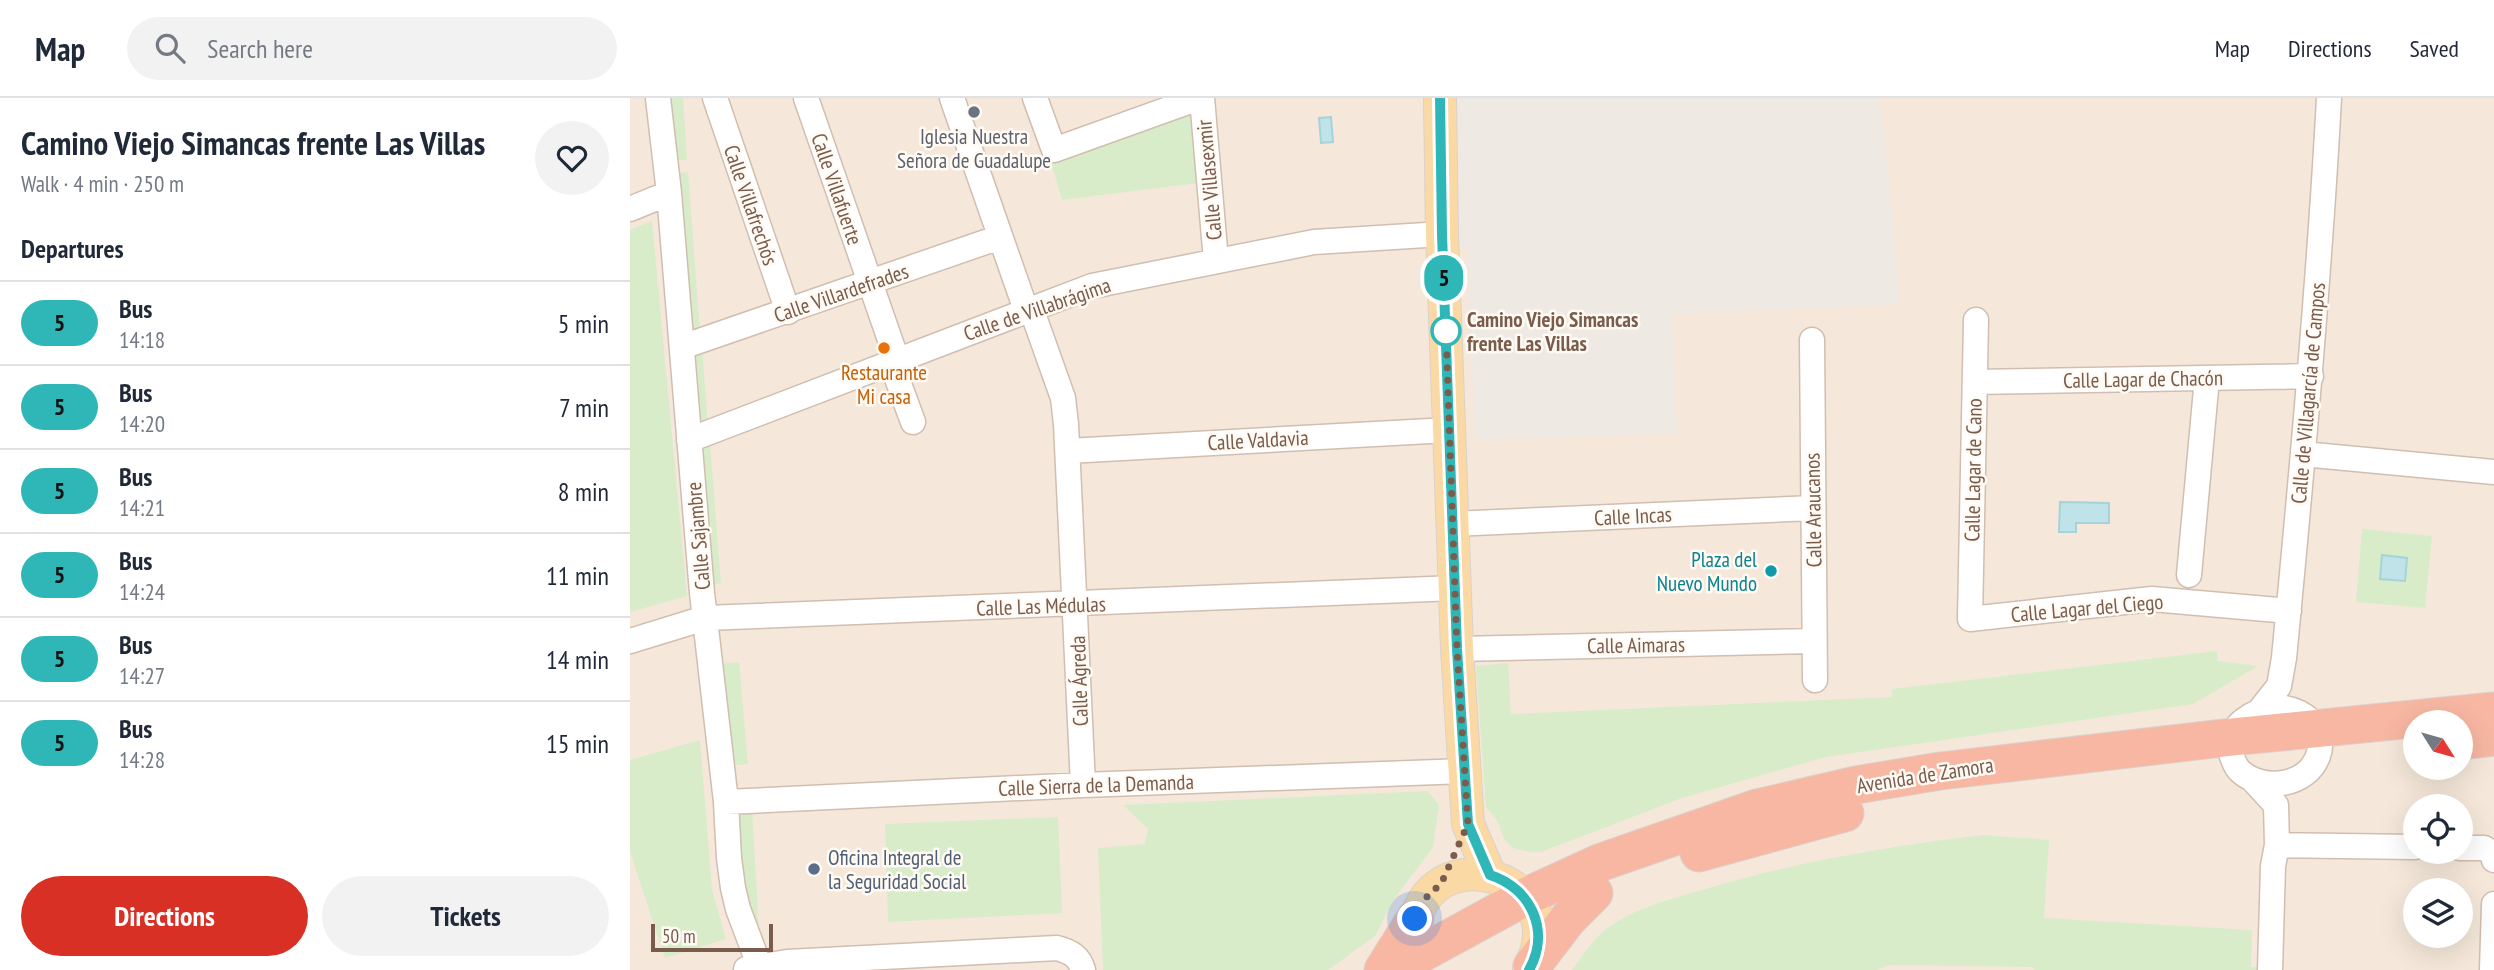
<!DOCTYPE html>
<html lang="en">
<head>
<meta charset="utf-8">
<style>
  body { margin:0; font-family:"PT Sans Narrow",sans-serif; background:#f2f2f3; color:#1f2937; height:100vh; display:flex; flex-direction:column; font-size:26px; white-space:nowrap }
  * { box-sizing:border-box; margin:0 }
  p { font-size:23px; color:#747a83 }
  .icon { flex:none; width:38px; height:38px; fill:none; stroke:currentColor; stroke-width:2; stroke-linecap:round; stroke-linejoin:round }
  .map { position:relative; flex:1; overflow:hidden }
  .panel { display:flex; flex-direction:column; background:#fff; width:630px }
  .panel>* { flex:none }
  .badge { padding:0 14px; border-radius:23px; font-size:24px; line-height:46px }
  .needle { width:46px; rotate:127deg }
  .tools { position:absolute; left:1773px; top:612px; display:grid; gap:14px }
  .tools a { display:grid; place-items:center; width:70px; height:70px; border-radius:50%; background:#fff; box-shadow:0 7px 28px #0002; font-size:35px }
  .scale { position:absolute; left:21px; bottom:18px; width:122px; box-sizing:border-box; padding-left:7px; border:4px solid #7a5c4d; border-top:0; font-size:19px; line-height:24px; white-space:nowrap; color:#7a5c4d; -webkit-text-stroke:5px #fffaf3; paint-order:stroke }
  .you { position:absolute; width:35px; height:35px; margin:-18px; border:5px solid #fff; border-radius:50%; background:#1a73e8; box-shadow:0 0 0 10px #1a73e833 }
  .map>.badge { position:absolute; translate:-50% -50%; box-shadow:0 0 0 4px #fff }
  h2 { padding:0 21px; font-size:26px; line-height:63px }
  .round { display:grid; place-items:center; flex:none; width:74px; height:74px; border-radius:37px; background:#f2f2f3 }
  .summary { display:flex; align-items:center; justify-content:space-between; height:119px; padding:0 21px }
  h1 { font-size:33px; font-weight:700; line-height:52px }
  .action { display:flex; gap:14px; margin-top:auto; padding:14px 21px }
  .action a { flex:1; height:80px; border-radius:42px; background:#d93025; color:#fff; font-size:28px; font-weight:700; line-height:80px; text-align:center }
  .action a+a { background:#f2f2f3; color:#1f2937 }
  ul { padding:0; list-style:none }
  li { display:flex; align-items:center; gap:21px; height:84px; padding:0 21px; border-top:2px solid #e0e1e3 }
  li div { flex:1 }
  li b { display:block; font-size:26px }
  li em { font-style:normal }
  li .badge { min-width:77px; font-weight:700; text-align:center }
  header { display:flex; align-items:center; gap:42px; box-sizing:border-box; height:98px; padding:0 35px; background:#fff; border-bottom:2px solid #e0e1e3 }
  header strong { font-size:33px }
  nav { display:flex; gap:38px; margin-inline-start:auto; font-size:24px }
  .search { width:490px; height:63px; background:#f2f2f3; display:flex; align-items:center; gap:18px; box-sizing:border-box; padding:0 24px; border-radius:38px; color:#747a83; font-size:26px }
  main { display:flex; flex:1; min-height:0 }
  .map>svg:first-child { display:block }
  .residential { fill:#f5e8da; fill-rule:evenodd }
  .industrial { fill:#efe9e4 }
  .green { fill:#d8ecc9 }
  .water { fill:#bfe3e8; stroke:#a5d3da; stroke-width:2 }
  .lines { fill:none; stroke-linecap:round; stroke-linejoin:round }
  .minor-casing { stroke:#d1beb0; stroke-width:27 }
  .major-casing { stroke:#dad1cd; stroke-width:34 }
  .highway-casing { stroke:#dad1cd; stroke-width:39 }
  .minor { stroke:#fff; stroke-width:24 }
  .major { stroke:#fbd9a5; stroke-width:32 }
  .highway { stroke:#f7b7a3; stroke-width:37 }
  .line-casing { stroke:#fff; stroke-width:16 }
  .line { stroke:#2fb7b7; stroke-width:10 }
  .walk { stroke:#7a5c4d; stroke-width:7; stroke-dasharray:0 12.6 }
  .worship-dot { fill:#6b7280; stroke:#fffaf3; stroke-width:2.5 }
  .stop-dot { fill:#fff; stroke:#2fb7b7; stroke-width:3.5 }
  .food-dot { fill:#e8710a; stroke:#fffaf3; stroke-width:2.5 }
  .culture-dot { fill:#0f9aa8; stroke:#fffaf3; stroke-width:2.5 }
  .service-dot { fill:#5c6f8a; stroke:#fffaf3; stroke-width:2.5 }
  .labels { text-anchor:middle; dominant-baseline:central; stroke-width:5; stroke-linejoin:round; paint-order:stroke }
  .worship-label { font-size:21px; fill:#5b616d; stroke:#fffaf3 }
  .street-label { font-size:21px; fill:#7a5c4d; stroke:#fffaf3 }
  .stop-label { font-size:21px; font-weight:bold; fill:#7a5c4d; stroke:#fffaf3; text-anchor:start }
  .food-label { font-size:21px; fill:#c56008; stroke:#fffaf3 }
  .culture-label { font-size:21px; fill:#0d838f; stroke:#fffaf3; text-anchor:end }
  .service-label { font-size:21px; fill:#4e5e75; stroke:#fffaf3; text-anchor:start }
</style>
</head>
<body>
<header>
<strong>Map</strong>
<div class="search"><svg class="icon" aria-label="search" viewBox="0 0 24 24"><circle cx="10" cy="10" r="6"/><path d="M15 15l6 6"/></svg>Search here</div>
<nav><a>Map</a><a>Directions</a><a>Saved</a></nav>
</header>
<main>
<section class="panel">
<div class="summary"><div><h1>Camino Viejo Simancas frente Las Villas</h1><p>Walk · 4 min · 250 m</p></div><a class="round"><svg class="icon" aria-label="heart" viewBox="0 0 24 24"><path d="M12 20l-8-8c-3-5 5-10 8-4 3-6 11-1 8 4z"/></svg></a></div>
<h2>Departures</h2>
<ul>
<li><span class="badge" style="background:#2fb7b7;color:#111">5</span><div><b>Bus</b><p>14:18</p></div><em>5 min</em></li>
<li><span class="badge" style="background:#2fb7b7;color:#111">5</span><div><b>Bus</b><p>14:20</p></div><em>7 min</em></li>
<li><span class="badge" style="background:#2fb7b7;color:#111">5</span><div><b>Bus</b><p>14:21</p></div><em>8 min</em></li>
<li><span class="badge" style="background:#2fb7b7;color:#111">5</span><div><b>Bus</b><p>14:24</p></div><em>11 min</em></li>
<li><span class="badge" style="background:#2fb7b7;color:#111">5</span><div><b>Bus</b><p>14:27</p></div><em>14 min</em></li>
<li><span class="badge" style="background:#2fb7b7;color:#111">5</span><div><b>Bus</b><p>14:28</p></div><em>15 min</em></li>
</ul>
<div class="action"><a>Directions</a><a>Tickets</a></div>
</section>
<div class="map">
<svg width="1864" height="872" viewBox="0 0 1864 872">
  <rect width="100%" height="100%" fill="#fdf6ec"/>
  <!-- residential -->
  <path class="residential" d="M0 0H1864V872H0ZM1785 625H1830V670H1785ZM1785 709H1830V754H1785ZM1785 793H1830V838H1785Z"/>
  <!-- industrial -->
  <path class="industrial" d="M817 0H1248L1258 65 1269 206 1042 216 1047 335 845 342 837 147H821Z"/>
  <!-- green -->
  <path class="green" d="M38 0H53L57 62 43 63Z
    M564 15 569 85 432 102 421 64Z
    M58 74 70 233 62 232 46 75Z
    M22 123 57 498 0 514V132Z
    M72 250 78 327 70 323 63 256Z
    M80 344 91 485 83 487 71 350Z
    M1732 431 1802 438 1795 510 1726 504Z
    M1587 553V563L1628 568 1563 606 1196 659 1052 700 911 754C859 753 883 733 856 710L846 568 878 565 881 616 1262 599V591Z
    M109 564 118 666 100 668 90 566Z
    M70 642 82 792 96 841 35 860 0 754V662Z
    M798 693 809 707 803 749 762 804 745 838 698 872H473L468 750 515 746 518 731 493 707Z
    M122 711 129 833 116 806 106 726 111 717Z
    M428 719 432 815 258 824 255 726Z
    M1353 737 1419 742 1414 820 1622 832 1621 869 1634 870 1633 872H1405L1401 869 1259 867 1246 872H942C955 855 966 836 985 825 1011 808 1045 800 1075 791 1166 764 1259 748 1353 737Z"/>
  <!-- water -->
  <path class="water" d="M701 19 703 44 691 45 689 20Z
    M1430 404 1479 405V425H1446V434H1429Z
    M1752 457 1777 460 1775 483 1750 481Z"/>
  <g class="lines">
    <defs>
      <path id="minor" d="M28 0 39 95 72 495 96 704 99 760 103 790 108 811 131 872
        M85 0 158 214
        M176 0 267 262
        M322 0 396 212
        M405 0 424 52 569 0
        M572 0 586 163
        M0 111 39 95
        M401 210 433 300 436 326 453 687
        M1346 222 1340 521 1522 501 1659 513
        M1182 242 1185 582
        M52 249 370 139
        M261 264 283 324
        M1345 284 1681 278
        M59 342 462 188 684 144 812 136
        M438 353 818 332
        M1673 356 1864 374
        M822 426 1183 410
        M1559 477 1577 280
        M0 543 75 520 825 490
        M827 551 1184 543
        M1648 609C1673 611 1698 629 1688 658 1677 688 1634 694 1611 674 1606 670 1603 662 1601 655 1594 627 1625 612 1648 609Z
        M1630 612 1649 588 1654 560C1672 374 1689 187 1699 0
        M1622 681 1646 707 1647 747 1643 768 1640 872
        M96 704 453 687 835 673
        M1647 747 1785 749
        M1830 750H1854L1862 755 1864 762
        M116 871 157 864 427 850C441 854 449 858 453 872
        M1862 872 1864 806"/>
      <path id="major" d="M810 0 812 136 827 551 838 726 860 777
        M783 845C783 730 951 774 899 871"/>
      <path id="highway" d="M1830 643 1864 639
        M1069 755 1215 715
        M902 868 938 821 964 795
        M753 872 785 821
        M761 872 895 799 969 765 1127 710 1226 687 1310 673 1601 639 1864 613"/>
    </defs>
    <!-- minor casing -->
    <use href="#minor" class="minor-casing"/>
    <!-- major casing -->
    <use href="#major" class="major-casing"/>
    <!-- highway casing -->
    <use href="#highway" class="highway-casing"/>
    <!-- minor -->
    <use href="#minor" class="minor"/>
    <!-- major -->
    <use href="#major" class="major"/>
    <!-- highway -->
    <use href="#highway" class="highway"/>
  </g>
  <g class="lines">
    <defs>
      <path id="line" d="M810 0 812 136 827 551 838 726 860 777C901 790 921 833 899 872"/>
    </defs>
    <!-- line casing -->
    <use href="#line" class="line-casing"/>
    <!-- line -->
    <use href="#line" class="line"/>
    <!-- walk -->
    <path class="walk" d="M785 821 798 797 811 786 838 726 827 551 816 233"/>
  </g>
  <!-- markers -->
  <circle class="worship-dot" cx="344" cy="14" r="7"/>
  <circle class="stop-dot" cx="816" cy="233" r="14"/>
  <circle class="food-dot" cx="254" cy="250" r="7"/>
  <circle class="culture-dot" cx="1141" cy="473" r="7"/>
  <circle class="service-dot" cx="184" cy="771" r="7"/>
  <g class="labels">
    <!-- worship labels -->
    <g class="worship-label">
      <text x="344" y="38">Iglesia Nuestra<tspan x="344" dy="24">Señora de Guadalupe</tspan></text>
    </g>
    <!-- street labels -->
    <g class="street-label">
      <text transform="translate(579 82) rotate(-95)">Calle Villasexmir</text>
      <text transform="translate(207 91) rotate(71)">Calle Villafuerte</text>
      <text transform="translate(121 107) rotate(71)">Calle Villafrechós</text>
      <text transform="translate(211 195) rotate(-19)">Calle Villardefrades</text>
      <text transform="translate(407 211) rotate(-19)">Calle de Villabrágima</text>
      <text transform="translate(1513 281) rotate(-1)">Calle Lagar de Chacón</text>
      <text transform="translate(1678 295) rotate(-85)">Calle de Villagarcía de Campos</text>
      <text transform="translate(628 342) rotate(-3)">Calle Valdavia</text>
      <text transform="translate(1343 372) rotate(-89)">Calle Lagar de Cano</text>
      <text transform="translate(1183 412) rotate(-91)">Calle Araucanos</text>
      <text transform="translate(1003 418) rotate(-3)">Calle Incas</text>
      <text transform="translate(68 438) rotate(-95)">Calle Sajambre</text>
      <text transform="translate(411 508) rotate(-2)">Calle Las Médulas</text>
      <text transform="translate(1457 510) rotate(-5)">Calle Lagar del Ciego</text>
      <text transform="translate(1006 547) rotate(-1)">Calle Aimaras</text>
      <text transform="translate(449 583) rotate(-92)">Calle Ágreda</text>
      <text transform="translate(1295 677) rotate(-9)">Avenida de Zamora</text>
      <text transform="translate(466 687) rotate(-2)">Calle Sierra de la Demanda</text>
    </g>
    <!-- stop labels -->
    <g class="stop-label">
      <text x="837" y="221">Camino Viejo Simancas<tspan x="837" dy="24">frente Las Villas</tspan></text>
    </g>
    <!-- food labels -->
    <g class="food-label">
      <text x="254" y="274">Restaurante<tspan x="254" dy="24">Mi casa</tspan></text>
    </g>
    <!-- culture labels -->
    <g class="culture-label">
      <text x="1127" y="461">Plaza del<tspan x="1127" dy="24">Nuevo Mundo</tspan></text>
    </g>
    <!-- service labels -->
    <g class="service-label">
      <text x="198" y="759">Oficina Integral de<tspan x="198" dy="24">la Seguridad Social</tspan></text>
    </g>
  </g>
</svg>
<div class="tools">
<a><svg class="needle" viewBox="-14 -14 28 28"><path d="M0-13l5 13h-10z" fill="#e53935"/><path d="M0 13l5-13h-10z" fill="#747a83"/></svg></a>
<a><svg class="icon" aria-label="locate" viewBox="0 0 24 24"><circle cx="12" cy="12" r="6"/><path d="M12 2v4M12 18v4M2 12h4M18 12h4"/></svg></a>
<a><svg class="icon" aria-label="layers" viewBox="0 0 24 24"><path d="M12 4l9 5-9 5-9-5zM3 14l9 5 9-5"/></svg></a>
</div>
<div class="scale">50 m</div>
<div class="you" style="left:785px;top:821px"></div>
<b class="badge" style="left:814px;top:180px;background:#2fb7b7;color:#111">5</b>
</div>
</main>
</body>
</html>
